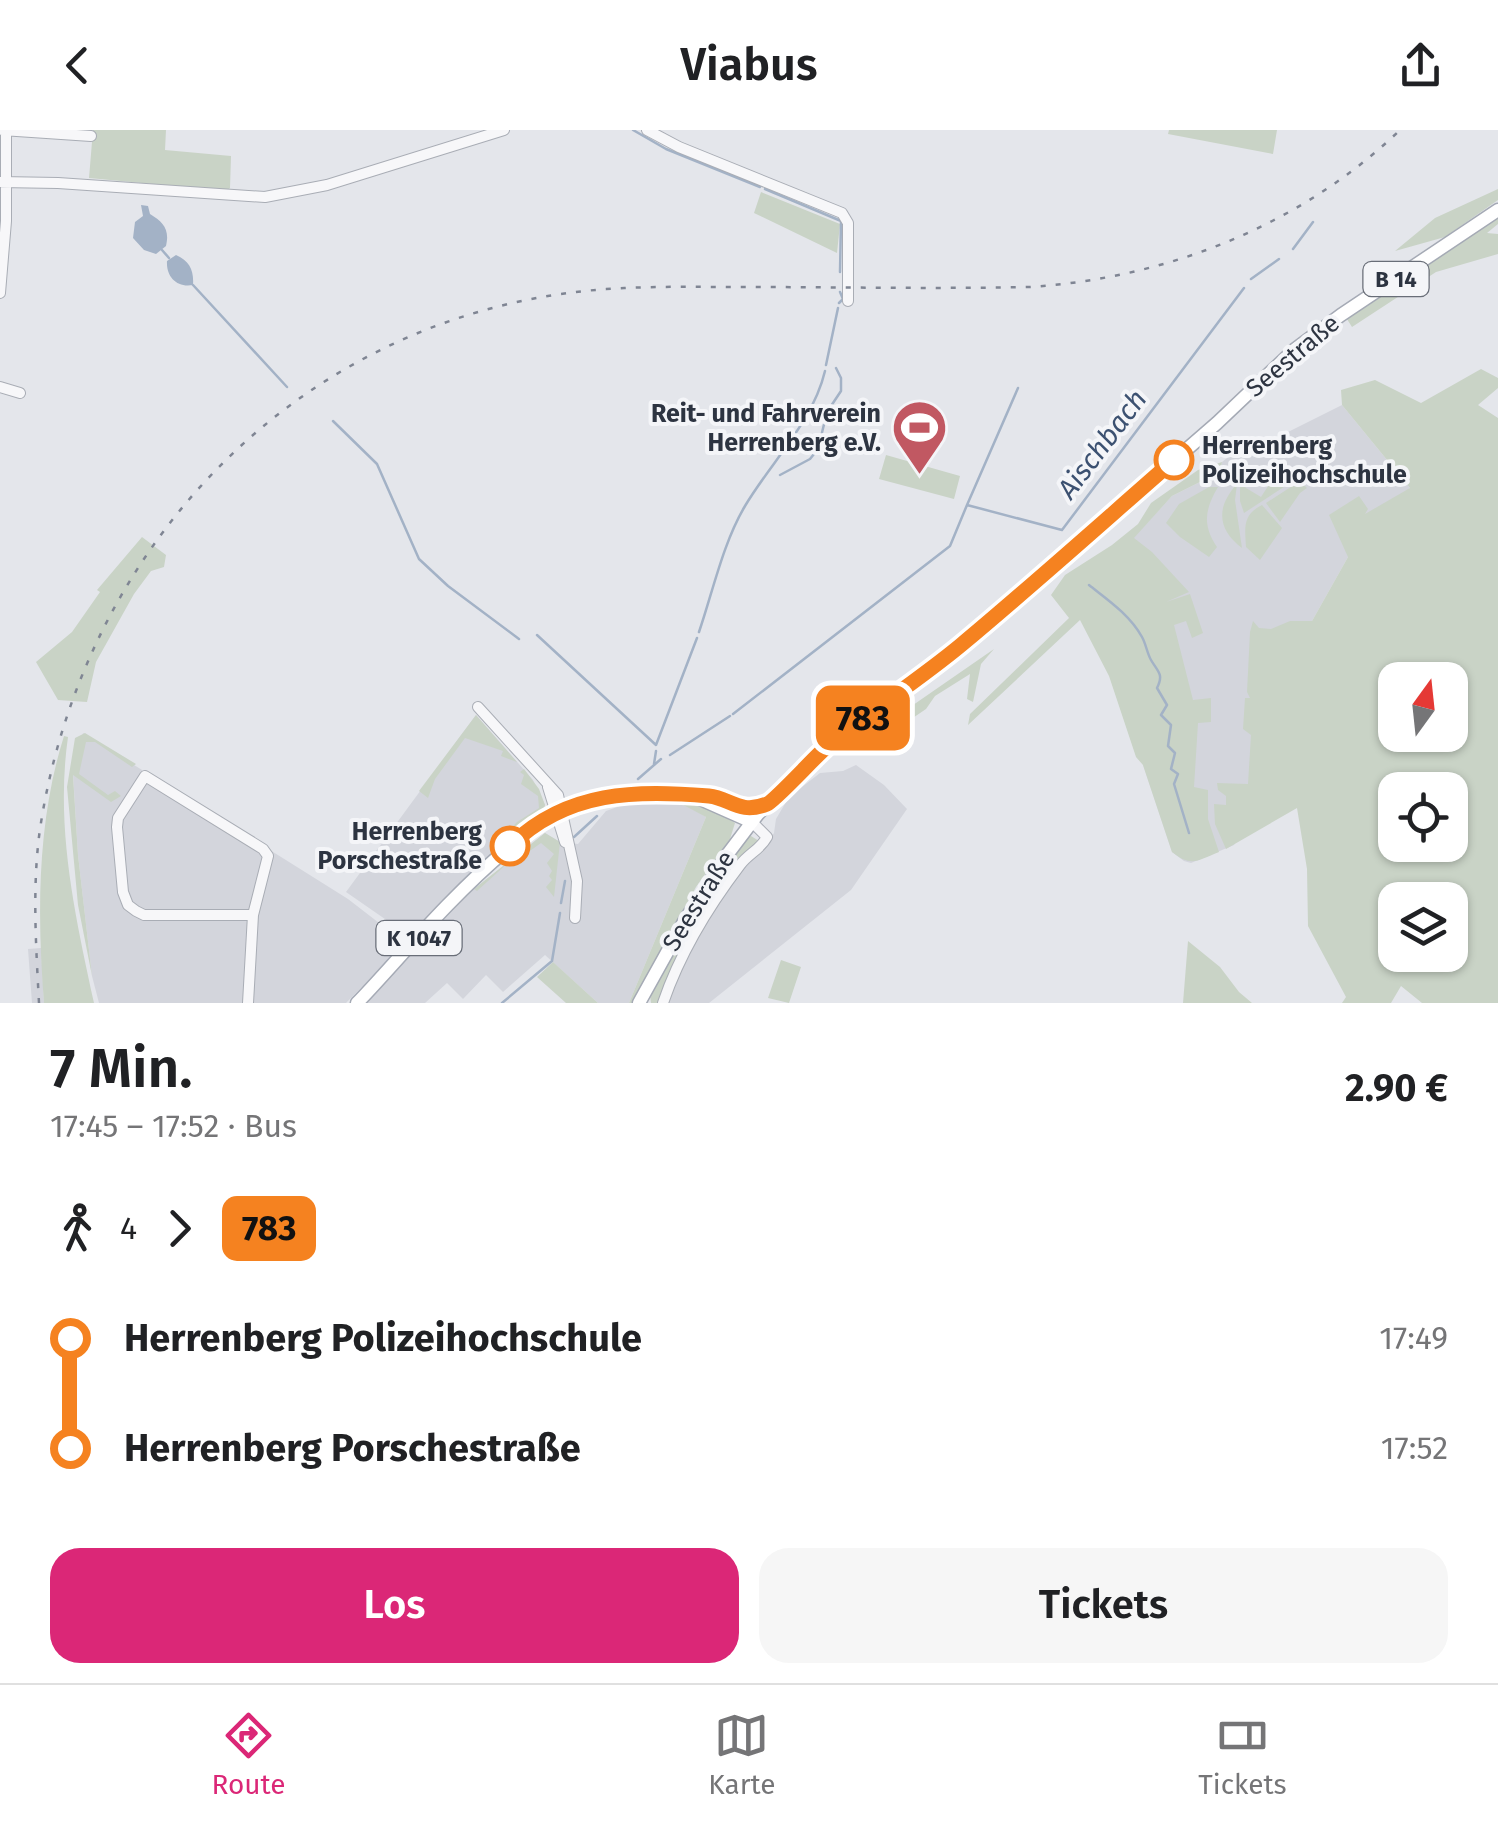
<!DOCTYPE html>
<html lang="de">
<head>
<meta charset="utf-8">
<style>
  body { margin:0; font-family:"Fira Sans",sans-serif; background:#f6f6f6; color:#202124; height:100vh; display:flex; flex-direction:column; font-size:38px; white-space:nowrap }
  * { box-sizing:border-box; margin:0 }
  p { font-size:32px; color:#757577 }
  .icon { flex:none; width:55px; height:55px; fill:none; stroke:currentColor; stroke-width:2; stroke-linecap:round; stroke-linejoin:round }
  .map { position:relative; height:873px; overflow:hidden }
  .sheet { display:flex; flex-direction:column; background:#fff; flex:1 }
  .sheet>* { flex:none }
  .badge { padding:0 20px; border-radius:15px; font-size:35px; line-height:65px }
  .needle { width:65px; rotate:15deg }
  .fabs { position:absolute; left:1378px; top:532px; display:grid; gap:20px }
  .fabs a { display:grid; place-items:center; width:90px; height:90px; border-radius:20px; background:#fff; box-shadow:0 2px 8px #0004; font-size:50px }
  .map>.badge { position:absolute; translate:-50% -50%; box-shadow:0 0 0 5px #fff }
  .legs { display:flex; align-items:center; gap:15px; height:110px; padding:0 50px; font-size:32px }
  .legs p { margin-inline-start:auto }
  .headline { display:flex; align-items:center; justify-content:space-between; height:170px; padding:0 50px }
  h1 { font-size:55px; font-weight:600; line-height:75px }
  .primary-button { display:flex; gap:20px; margin-top:auto; padding:20px 50px }
  .primary-button a { flex:1; height:115px; border-radius:30px; background:#db2777; color:#fff; font-size:40px; font-weight:600; line-height:115px; text-align:center }
  .primary-button a+a { background:#f6f6f6; color:#202124 }
  ul { padding:0 50px; list-style:none }
  li { display:flex; align-items:center; gap:35px; height:110px; font-size:38px }
  li i { display:grid; place-items:center; width:15px; height:100%; margin:0 12px; background:currentColor }
  li i::after { content:''; width:25px; height:25px; margin:-12px; border:8px solid; border-radius:50%; background:#fff }
  li p { margin-inline-start:auto }
  li:first-child i { background:linear-gradient(#0000 50%,currentColor 0) }
  li:last-child i { background:linear-gradient(currentColor 50%,#0000 0) }
  header { display:flex; justify-content:space-between; align-items:center; height:130px; padding:0 50px; background:#fff; font-size:45px; font-weight:600 }
  .tabs { display:flex; justify-content:space-around; align-items:center; height:140px; border-top:2px solid #e0e0e0; background:#fff; font-size:28px; color:#757577 }
  .tabs a { display:grid; justify-items:center; gap:5px }
  .tabs .active { color:#db2777 }
  .map>svg:first-child { display:block }
  .built { fill:#d3d5dc }
  .green { fill:#c9d3c6; fill-rule:evenodd }
  .water { fill:#a3b2c6 }
  .lines { fill:none; stroke-linecap:round; stroke-linejoin:round }
  .stream { stroke:#a3b2c6; stroke-width:2.5 }
  .minor-casing { stroke:#a9adb5; stroke-width:12 }
  .major-casing { stroke:#a5aab5; stroke-width:15 }
  .minor { stroke:#f7f7f9; stroke-width:10 }
  .major { stroke:#fff; stroke-width:12 }
  .rail { stroke:#7f8593; stroke-width:2.5; stroke-dasharray:5 10; stroke-linecap:butt }
  .line-1-casing { stroke:#fff; stroke-width:22 }
  .line-1 { stroke:#f58220; stroke-width:15 }
  .stop-1-dot { fill:#fff; stroke:#f58220; stroke-width:5 }
  .labels { text-anchor:middle; dominant-baseline:central; stroke-width:8; stroke-linejoin:round; paint-order:stroke }
  .shield { fill:#f4f5f8; stroke:#696e78; stroke-width:2.5 }
  .shield-label { font-size:22px; font-weight:bold; fill:#2d3441 }
  .street-label { font-size:25px; fill:#2d3441; stroke:#f4f5f8 }
  .poi-label { font-size:25px; font-weight:bold; fill:#2d3441; stroke:#f4f5f8; text-anchor:end }
  .stop-label { font-size:25px; font-weight:bold; fill:#2d3441; stroke:#f4f5f8; text-anchor:start }
  .water-label { font-size:28px; font-style:italic; fill:#3c5171; stroke:#f4f5f8 }
</style>
</head>
<body>
<header><svg class="icon" aria-label="back" viewBox="0 0 24 24"><path d="M15 5l-7 7 7 7"/></svg>Viabus<svg class="icon" aria-label="share" viewBox="0 0 24 24"><path d="M12 15V3M7 8l5-5 5 5M5 13v7h14v-7"/></svg></header>
<div class="map">
<svg width="1498" height="873" viewBox="0 0 1498 873">
  <rect width="100%" height="100%" fill="#e4e6eb"/>
  <!-- built -->
  <path class="built" d="M1342 275 1410 358 1348 427 1312 491H1290L1275 640 1234 715 1191 733 1184 731 1172 722 1143 635 1133 408 1172 366 1220 342 1222 332 1241 317 1252 320Z
    M476 585 533 650 545 675 543 681 504 712 408 805 346 762Z
    M83 603 348 769 405 813 346 873H99L92 846 78 725 73 643Z
    M856 635 884 655 907 679 851 760 709 873H668L683 828 747 732 767 714 774 703 776 689 789 667 820 643 843 641Z
    M669 669 689 675 706 687 629 873H598L545 825 503 862 486 845 463 869 447 853 425 873H363L474 759 545 703 560 712 578 714 606 681 623 675Z
    M41 818 44 873H32L28 819Z"/>
  <!-- green -->
  <path class="green" d="M93 0H166L165 20 231 26 230 58 227 61 89 48Z
    M1169 0H1277L1273 24 1168 4Z
    M1498 59V70L1445 107 1395 121 1435 88Z
    M761 62 840 94 837 123 754 83Z
    M1498 86V94L1487 103 1498 104V124L1436 142 1352 197 1345 186Z
    M1481 239 1498 248V258L1478 275 1498 288V873H1422L1401 856 1391 873H1342L1346 867 1308 796 1307 739 1297 678 1226 719 1215 694 1214 674 1226 675V666L1218 660 1217 653 1248 654 1251 605 1243 599 1245 568H1250L1247 562 1250 502 1253 491 1259 498 1271 499 1290 491H1312L1348 427 1329 385 1359 366 1368 379 1365 384 1410 358 1342 275 1341 260 1375 250 1421 273ZM1450 550V605H1395V550ZM1450 660V715H1395V660ZM1450 770V825H1395V770Z
    M886 325 960 346 954 369 879 349Z
    M1222 332 1220 342 1172 366 1134 408 1152 422 1189 462 1166 472 1190 464 1203 503 1192 508 1186 491 1174 495 1193 570 1211 568V592L1198 593 1194 657 1208 660V689L1219 722C1198 730 1192 738 1172 722L1143 635 1136 627 1109 546 1080 490 968 595 970 584 1069 488 1051 465 1065 445 1112 415 1138 394 1151 373 1198 340Z
    M1279 339 1296 349 1244 383 1240 371V350L1246 358 1261 367Z
    M1300 351 1307 358 1300 363 1280 392 1266 373Z
    M1237 354 1235 370 1242 418C1217 399 1216 377 1237 354Z
    M1209 357H1218C1205 379 1202 395 1217 417L1209 427 1180 407 1166 393 1179 374Z
    M1262 375 1282 398 1260 430 1246 417C1245 398 1242 385 1262 375Z
    M142 407 166 425 164 437 151 441 134 464 96 532 87 572 58 570 36 532 72 502 100 462 97 460Z
    M994 519 981 534 973 572 967 569 970 544 935 566 926 579 870 617 863 613 877 600Z
    M476 585 517 632 501 626 503 621 465 608 435 649 428 668 419 661Z
    M85 603 136 634 132 637 95 612H86L79 644 108 665 115 661 121 666 111 672 73 645 78 725 92 846 78 775 67 657 75 608Z
    M64 606 68 607C55 697 75 785 94 873H44C37 785 37 691 64 606Z
    M524 639 539 659 545 675 543 681 503 713 500 710 517 692 539 678 538 666 521 654 524 645 520 642Z
    M674 670 716 680 735 693 730 709 696 757 633 873H629L706 687Z
    M545 703 560 712 554 767 546 757 552 750 549 746 552 741 547 733 554 724 541 713 513 733 509 732 477 761 474 759Z
    M751 706 759 711C713 754 682 814 659 873H651L650 865 700 773 747 707Z
    M1188 811 1220 837 1239 862 1252 873H1183Z
    M781 830 801 837 789 873 768 868Z
    M553 832 598 873H566L537 847Z"/>
  <!-- water -->
  <path class="water" d="M141 75 148 76 150 84C163 92 170 99 166 116L156 124 144 120 133 108 135 92 143 86Z
    M176 125C190 131 194 141 193 155 177 158 166 147 167 131Z"/>
  <g class="lines">
    <!-- stream -->
    <path class="stream" d="M633 0 666 19 760 57
      M765 59 841 91 840 142
      M1293 119 1313 92
      M162 120 169 128
      M1251 149 1279 129
      M193 155 287 257
      M839 173 843 169 840 162
      M826 235 838 178
      M333 291 377 334 419 429 448 456 519 509
      M780 345 810 329 818 319 827 282 841 261V248L836 238
      M967 375 1018 258
      M1089 455C1108 470 1130 485 1142 507 1146 514 1147 523 1151 530 1158 542 1164 544 1157 558L1167 575 1161 585 1171 595 1168 616 1175 623 1171 639 1178 644 1174 654 1189 703
      M699 502C713 461 723 413 745 376 771 332 813 292 825 241
      M537 505 656 615 697 508
      M733 584 950 416 967 375 1062 400 1244 158
      M670 625 730 586
      M654 634 656 621
      M638 649 661 629
      M574 707 597 686
      M561 773 565 751
      M502 873 552 831 560 783"/>
    <defs>
      <path id="minor" d="M2 0 91 6
        M647 0 679 17 842 83 848 93V171
        M0 52 58 53 265 67 327 55 504 0
        M0 163 6 91V0
        M0 257 20 263
        M478 577 558 665 577 751 575 788
        M548 657 565 712
        M248 873 253 785 268 726 263 719 145 646 118 688 117 697 123 762 128 775 136 781 144 785H253
        M663 873C680 823 708 777 740 735 749 723 760 720 767 707L752 692"/>
      <path id="major" d="M622 666 659 662 691 665 752 692
        M737 678 768 674
        M357 873C415 814 541 650 631 665
        M639 873 685 790 727 725 758 684 801 640 829 614 959 517 1217 293 1294 220 1341 185 1498 80"/>
    </defs>
    <!-- minor casing -->
    <use href="#minor" class="minor-casing"/>
    <!-- major casing -->
    <use href="#major" class="major-casing"/>
    <!-- minor -->
    <use href="#minor" class="minor"/>
    <!-- major -->
    <use href="#major" class="major"/>
    <!-- rail -->
    <path class="rail" d="M39 873C36 816 32 756 40 699 81 426 284 204 561 164 621 155 682 157 742 157 838 157 934 159 1030 157 1167 148 1300 96 1400 0"/>
  </g>
  <g class="lines">
    <defs>
      <path id="line-1" d="M510 716C567 660 637 660 709 666 730 668 739 685 767 674 776 670 819 622 833 611 875 578 920 549 961 515 1033 455 1103 392 1174 330"/>
    </defs>
    <!-- line-1 casing -->
    <use href="#line-1" class="line-1-casing"/>
    <!-- line-1 -->
    <use href="#line-1" class="line-1"/>
  </g>
  <!-- icons -->
  <defs>
    <symbol id="stadium-pin" viewBox="-11 -11 22 30"><path d="M0 17L-7.5 6A9.5 9.5 0 1 1 7.5 6Z" fill="#c15862" stroke="#f4f5f8"/><path d="M0-5a6.5 5 0 1 0 0 10a6.5 5 0 1 0 0-10ZM-3.5-1.8h7v3.6h-7Z" fill="#fff"/></symbol>
  </defs>
  <g fill-rule="evenodd">
    <use href="#stadium-pin" x="888" y="266" width="63" height="86"/>
  </g>
  <!-- markers -->
  <g class="stop-1-dot">
    <circle cx="1174" cy="330" r="18"/>
    <circle cx="510" cy="716" r="18"/>
  </g>
  <g class="labels">
    <!-- shield labels -->
    <g class="shield">
      <rect x="1363.5" y="132" width="65" height="34" rx="8"/>
      <rect x="376.5" y="791" width="85" height="34" rx="8"/>
    </g>
    <g class="shield-label">
      <text x="1396" y="149">B 14</text>
      <text x="419" y="808">K 1047</text>
    </g>
    <!-- street labels -->
    <g class="street-label">
      <text transform="translate(1293 226) rotate(-40)">Seestraße</text>
      <text transform="translate(699 771) rotate(-58)">Seestraße</text>
    </g>
    <!-- poi labels -->
    <g class="poi-label">
      <text x="881" y="284">Reit- und Fahrverein<tspan x="881" dy="29">Herrenberg e.V.</tspan></text>
    </g>
    <!-- stop labels -->
    <g class="stop-label">
      <text x="1202" y="316">Herrenberg<tspan x="1202" dy="29">Polizeihochschule</tspan></text>
      <text x="482" y="702" text-anchor="end">Herrenberg<tspan x="482" dy="29">Porschestraße</tspan></text>
    </g>
    <!-- water labels -->
    <g class="water-label">
      <text transform="translate(1102 314) rotate(-53)">Aischbach</text>
    </g>
  </g>
</svg>
<div class="fabs">
<a><svg class="needle" viewBox="-14 -14 28 28"><path d="M0-13l5 13h-10z" fill="#e53935"/><path d="M0 13l5-13h-10z" fill="#757577"/></svg></a>
<a><svg class="icon" aria-label="locate" viewBox="0 0 24 24"><circle cx="12" cy="12" r="6"/><path d="M12 2v4M12 18v4M2 12h4M18 12h4"/></svg></a>
<a><svg class="icon" aria-label="layers" viewBox="0 0 24 24"><path d="M12 4l9 5-9 5-9-5zM3 14l9 5 9-5"/></svg></a>
</div>
<b class="badge" style="left:863px;top:588px;background:#f58220;color:#111">783</b>
</div>
<section class="sheet">
<div class="headline"><div><h1>7 Min.</h1><p>17:45 – 17:52 · Bus</p></div><b>2.90 €</b></div>
<div class="legs"><svg class="icon" aria-label="walk" viewBox="0 0 24 24"><circle cx="13" cy="4" r="2"/><path d="M13 8l-2 6 4 7M11 14l-3 7M7 12l3-4h3l4 4"/></svg>4<svg class="icon" aria-label="forward" viewBox="0 0 24 24"><path d="M9 5l7 7-7 7"/></svg><b class="badge" style="background:#f58220;color:#111">783</b></div>
<ul>
<li><i style="color:#f58220"></i><b>Herrenberg Polizeihochschule</b><p>17:49</p></li>
<li><i style="color:#f58220"></i><b>Herrenberg Porschestraße</b><p>17:52</p></li>
</ul>
<div class="primary-button"><a>Los</a><a>Tickets</a></div>
</section>
<nav class="tabs">
<a class="active"><svg class="icon" aria-label="directions" viewBox="0 0 24 24"><path d="M12 3l9 9-9 9-9-9zM9 14v-3h6M13 9l2 2-2 2"/></svg>Route</a>
<a><svg class="icon" aria-label="map" viewBox="0 0 24 24"><path d="M3 6l6-2 6 2 6-2v14l-6 2-6-2-6 2zM9 4v14M15 6v14"/></svg>Karte</a>
<a><svg class="icon" aria-label="tickets" viewBox="0 0 24 24"><path d="M3 7h18v10H3zM15 7v10"/></svg>Tickets</a>
</nav>
</body>
</html>
